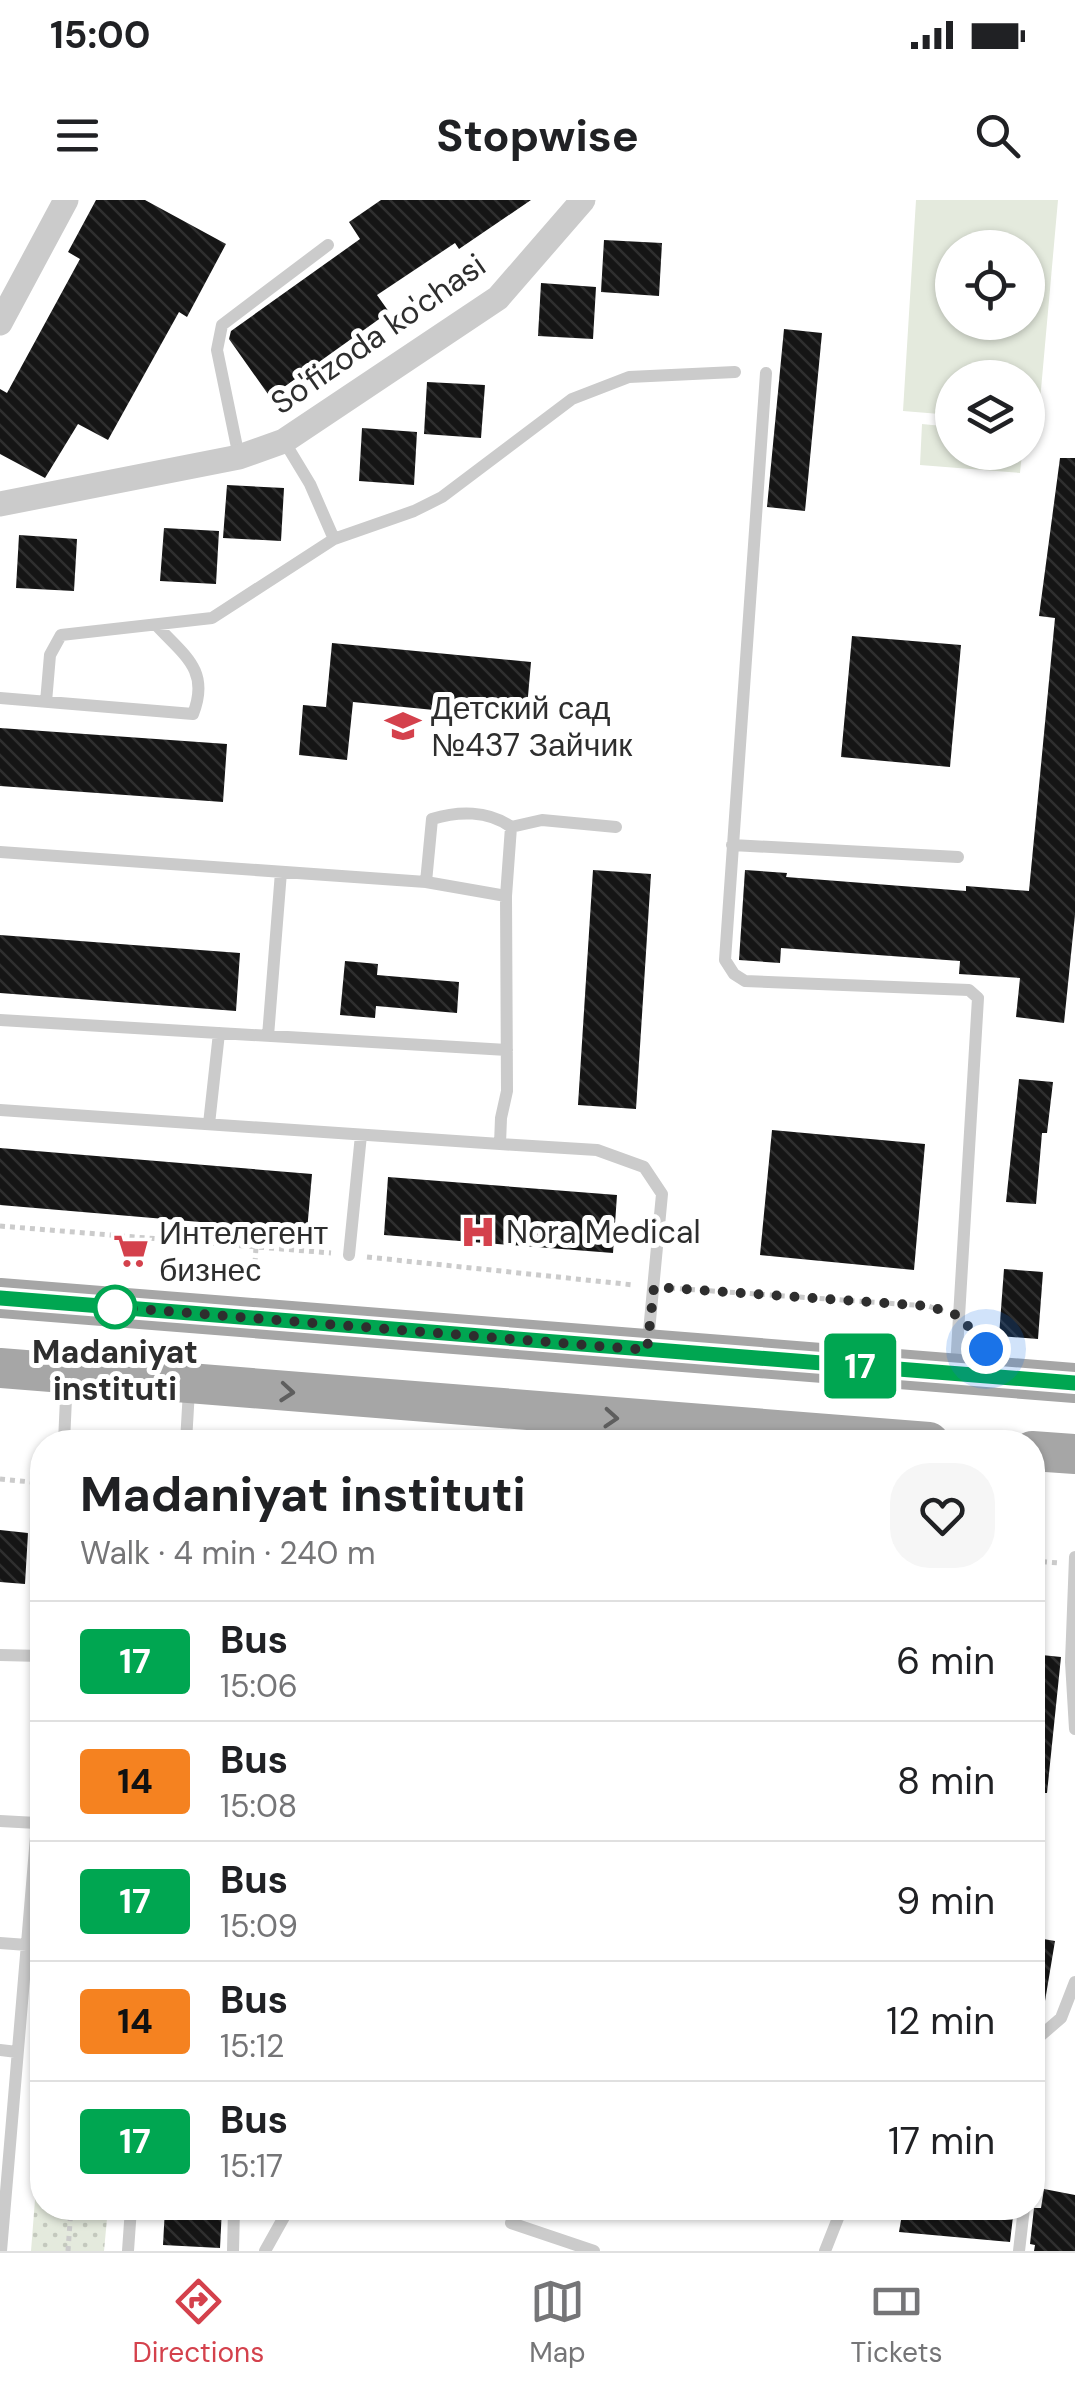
<!DOCTYPE html>
<html lang="en">
<head>
<meta charset="utf-8">
<style>
  body { margin:0; font-family:"DM Sans",sans-serif; background:#f6f6f6; color:#202124; height:100vh; display:flex; flex-direction:column; font-size:38px; white-space:nowrap }
  * { box-sizing:border-box; margin:0 }
  p { font-size:32px; color:#757577 }
  .icon { flex:none; width:55px; height:55px; fill:none; stroke:currentColor; stroke-width:2; stroke-linecap:round; stroke-linejoin:round }
  .map { position:relative; flex:1; overflow:hidden }
  .side { position:absolute; left:30px; top:1230px; width:1015px; height:790px; display:flex; flex-direction:column; background:#fff; border-radius:40px; box-shadow:0 2px 8px #0004 }
  .side>* { flex:none }
  .badge { padding:0 20px; border-radius:8px; font-size:35px; line-height:65px }
  .buttons { position:absolute; left:935px; top:30px; display:grid; gap:20px }
  .buttons a { display:grid; place-items:center; width:110px; height:110px; border-radius:50%; background:#fff; box-shadow:0 2px 8px #0004; font-size:50px }
  .you { position:absolute; width:50px; height:50px; margin:-25px; border:8px solid #fff; border-radius:50%; background:#1a73e8; box-shadow:0 0 0 15px #1a73e833 }
  .map>.badge { position:absolute; translate:-50% -50%; box-shadow:0 0 0 5px #fff }
  .round { display:grid; place-items:center; flex:none; width:105px; height:105px; border-radius:40px; background:#f6f6f6 }
  .summary { display:flex; align-items:center; justify-content:space-between; height:170px; padding:0 50px }
  h1 { font-size:48px; font-weight:700; line-height:75px }
  ul { padding:0; list-style:none }
  li { display:flex; align-items:center; gap:30px; height:120px; padding:0 50px; border-top:2px solid #e0e0e0 }
  li div { flex:1 }
  li b { display:block; font-size:38px }
  li em { font-style:normal }
  li .badge { min-width:110px; font-weight:700; text-align:center }
  .status { display:flex; justify-content:space-between; align-items:center; height:70px; padding:0 50px; background:#fff; direction:ltr }
  .status svg { height:28px; fill:currentColor }
  header { display:flex; justify-content:space-between; align-items:center; height:130px; padding:0 50px; background:#fff; font-size:45px; font-weight:700 }
  .menu { display:flex; justify-content:space-around; align-items:center; height:140px; border-top:2px solid #e0e0e0; background:#fff; font-size:28px; color:#757577 }
  .menu a { display:grid; justify-items:center; gap:5px }
  .menu .selected { color:#d4414c }
  .map>svg:first-child { display:block }
  .park { fill:url(#park-dots) }
  .pitch { fill:#e4eadd; fill-rule:evenodd }
  .building { fill:url(#building-back-hatch) }
  .lines { fill:none; stroke-linecap:round; stroke-linejoin:round }
  .path { stroke:#cbcbcb; stroke-width:5; stroke-dasharray:5 5; stroke-linecap:butt }
  .lane { stroke:#cbcbcb; stroke-width:12 }
  .street { stroke:#cbcbcb; stroke-width:25 }
  .primary { stroke:#a6a6a6; stroke-width:40 }
  .oneway { stroke:#5e5e5e }
  .line-casing { stroke:#fff; stroke-width:22 }
  .line { stroke:#00a651; stroke-width:15 }
  .walk { stroke:#2e2e2e; stroke-width:10; stroke-dasharray:0 18 }
  .stop-dot { fill:#fff; stroke:#00a651; stroke-width:5 }
  .labels { text-anchor:middle; dominant-baseline:central; stroke-width:10; stroke-linejoin:round; paint-order:stroke }
  .street-label { font-size:32px; fill:#2e2e2e; stroke:#fff }
  .poi-label { font-size:32px; fill:#2e2e2e; stroke:#fff; text-anchor:start }
  .stop-label { font-size:32px; font-weight:bold; fill:#2e2e2e; stroke:#fff }
</style>
</head>
<body>
<div class="status"><b>15:00</b><svg viewBox="0 0 49 12"><path d="M0 12V9h3v3zM5 12V6h3v6zM10 12V3h3v9zM15 12V0h3v12zM26 1h20v11H26zM47 4h2v5h-2z"/></svg></div>
<header><svg class="icon" aria-label="menu" viewBox="0 0 24 24"><path d="M4 6h16M4 12h16M4 18h16"/></svg>Stopwise<svg class="icon" aria-label="search" viewBox="0 0 24 24"><circle cx="10" cy="10" r="6"/><path d="M15 15l6 6"/></svg></header>
<div class="map">
<svg width="1075" height="2051" viewBox="0 0 1075 2051">
  <defs>
    <pattern id="park-dots" width="8" height="8" patternUnits="userSpaceOnUse" patternTransform="scale(2.5)"><rect width="8" height="8" fill="#e4eadd"/><path d="M2 2h.1M6 6h.1" fill="none" stroke="#c4c9be" stroke-width="1.8" stroke-linecap="round"/></pattern>
    <pattern id="building-back-hatch" width="6" height="6" patternUnits="userSpaceOnUse" patternTransform="scale(2.5)"><rect width="6" height="6" fill="#151515"/><path d="M-1 5l2 2M0 0l6 6M5-1l2 2" fill="none" stroke="#2f2f2f"/></pattern>
  </defs>
  <rect width="100%" height="100%" fill="#fff"/>
  <!-- park -->
  <path class="park" d="M42 1910V2008H108L104 2051H31Z"/>
  <!-- pitch -->
  <path class="pitch" d="M916 0H1058L1038 223 1028 222V178H952V215L903 211ZM952 48H1028V122H952Z
    M922 224 952 227V252L1022 253 1020 273 920 265Z"/>
  <!-- building -->
  <path class="building" d="M96 0H145L226 44 187 117 179 112 108 240 78 224 45 278 0 254V189L7 193 80 59 68 52Z
    M381 0H531L459 49 455 43 377 95 389 112 270 197 229 139 231 131 360 39 349 22Z
    M604 40 662 43 659 96 601 92Z
    M541 83 596 87 593 139 538 136Z
    M784 129 822 133 805 311 767 307Z
    M427 182 485 185 481 238 424 234Z
    M362 228 417 232 414 285 359 281Z
    M1060 258H1075V715L1064 823 1016 817 1020 778 959 774 960 761 781 748 780 763 739 760 745 670 787 673 786 677 966 691V686L1029 691 1055 418 1039 416Z
    M227 285 284 288 281 341 223 338Z
    M164 328 219 331 216 384 160 381Z
    M19 335 77 339 74 391 16 388Z
    M852 436 961 445 950 567 841 557Z
    M332 443 531 462 526 519 353 502 347 560 299 555 303 505 326 507Z
    M0 528 227 544 223 602 0 586Z
    M593 670 651 674 636 909 578 905Z
    M0 735 240 753 236 811 0 793Z
    M345 761 378 764 377 775 459 782 457 813 376 806 375 818 340 815Z
    M1019 879 1053 882 1047 933H1042L1036 1004 1006 1002Z
    M772 930 925 944 914 1070 760 1055Z
    M0 948 312 974 307 1031 0 1005Z
    M388 977 617 995 613 1053 384 1035Z
    M1004 1069 1043 1072 1038 1139 999 1136Z
    M0 1330 28 1333 25 1384 0 1382Z
    M1032 1454 1061 1457 1047 1593H1032Z
    M1032 1737 1055 1741 1044 1807 1032 1806Z
    M1044 1989 1075 1995V2051H1034L1035 2045 1030 2044 1034 2008H1041Z
    M165 2008H222L220 2048 163 2045Z
    M903 2008H1014L1010 2042 899 2032Z"/>
  <g class="lines">
    <!-- path -->
    <path class="path" d="M0 1026 331 1053
      M367 1057 634 1085
      M255 1063 256 1047
      M670 1088 928 1106 943 1111
      M242 1237 268 1239
      M242 1242V1230
      M0 1279 42 1283
      M1032 1361 1059 1363
      M68 2051 71 2008"/>
    <!-- lane -->
    <path class="lane" d="M766 173 725 760 734 774 745 781 969 790 978 798 956 1167
      M284 241 310 284 334 339 414 311 442 297 572 199 629 177 735 172
      M239 257 217 150 222 125 328 45
      M0 498 193 514C210 471 185 456 158 427
      M46 502 50 455 61 435 212 418 334 339
      M511 627 542 620 616 627
      M732 645 958 657
      M0 652 426 682 506 696 507 891 501 918 500 944 0 910
      M426 682 432 619C458 611 488 610 511 627L506 696
      M0 820 507 850
      M268 836 281 672
      M209 924 219 833
      M500 944 597 950 644 967 662 994 648 1142
      M349 1055 361 935
      M64 1242 67 1176
      M186 1242 189 1190
      M0 1455 42 1456
      M1071 1462 1075 1357
      M1075 1462H1071L1075 1529
      M0 1621 37 1623
      M0 1743 27 1745
      M1032 1843 1061 1818 1075 1782
      M0 1850 17 1852
      M517 2008 511 2023 594 2051
      M1 2051 42 1566
      M128 2051 131 2008
      M233 2051 234 2008
      M265 2051 289 2008
      M825 2051 842 2008
      M1019 2051 1024 2008"/>
    <!-- street -->
    <path class="street" d="M0 123 66 0
      M0 304 239 257 284 241 498 98 583 0"/>
    <!-- primary -->
    <path class="primary" d="M0 1098 1075 1183
      M0 1168 929 1242
      M1032 1251 1075 1254"/>
  </g>
  <!-- one-way arrows -->
  <defs><path id="oneway-chevron" d="M-2-3.5L2.5 0L-2 3.5" fill="none" stroke-width="1.6" stroke-linecap="round" stroke-linejoin="round" transform="scale(2.5)"/></defs>
  <g class="oneway">
    <use href="#oneway-chevron" transform="translate(287 1192) rotate(5)"/>
    <use href="#oneway-chevron" transform="translate(611 1218) rotate(4)"/>
  </g>
  <g class="lines">
    <defs>
      <path id="line" d="M0 1098 1075 1183"/>
    </defs>
    <!-- line casing -->
    <use href="#line" class="line-casing"/>
    <!-- line -->
    <use href="#line" class="line"/>
    <!-- walk -->
    <path class="walk" d="M115 1107 647 1150 654 1087 928 1106 960 1116 986 1149"/>
  </g>
  <!-- icons -->
  <defs>
    <symbol id="school-bare" viewBox="-9 -9 18 18"><path d="M0-5L7-2L0 1L-7-2ZM-4 1L0 2.5L4 1V4Q0 6-4 4Z" fill="#d4414c" stroke="#fff" stroke-width="2.5" paint-order="stroke"/></symbol>
    <symbol id="hospital-bare" viewBox="-9 -9 18 18"><path d="M-5-5h3v3.5h4V-5h3V5h-3V1.5h-4V5h-3Z" fill="#d4414c" stroke="#fff" stroke-width="2.5" paint-order="stroke"/></symbol>
    <symbol id="supermarket-bare" viewBox="-9 -9 18 18"><path d="M-6-5.5h2.5l.6 2H6L4.5 2H-2.5L-4.4-4H-6ZM-1.5 3.2a1.3 1.3 0 1 0 .1 0ZM3 3.2a1.3 1.3 0 1 0 .1 0Z" fill="#d4414c" stroke="#fff" stroke-width="2.5" paint-order="stroke"/></symbol>
  </defs>
  <g fill-rule="evenodd">
    <use href="#school-bare" x="378" y="501" width="50" height="50"/>
    <use href="#hospital-bare" x="453" y="1007" width="50" height="50"/>
    <use href="#supermarket-bare" x="106" y="1026" width="50" height="50"/>
  </g>
  <!-- markers -->
  <circle class="stop-dot" cx="115" cy="1107" r="20"/>
  <g class="labels">
    <!-- street labels -->
    <g class="street-label">
      <text transform="translate(378 134) rotate(-35)">So'fizoda ko'chasi</text>
    </g>
    <!-- poi labels -->
    <g class="poi-label">
      <text x="431" y="508">Детский сад<tspan x="431" dy="37">№437 Зайчик</tspan></text>
      <text x="506" y="1032">Nora Medical</text>
      <text x="159" y="1033">Интелегент<tspan x="159" dy="37">бизнес</tspan></text>
    </g>
    <!-- stop labels -->
    <g class="stop-label">
      <text x="115" y="1152">Madaniyat<tspan x="115" dy="37">instituti</tspan></text>
    </g>
  </g>
</svg>
<div class="buttons">
<a><svg class="icon" aria-label="locate" viewBox="0 0 24 24"><circle cx="12" cy="12" r="6"/><path d="M12 2v4M12 18v4M2 12h4M18 12h4"/></svg></a>
<a><svg class="icon" aria-label="layers" viewBox="0 0 24 24"><path d="M12 4l9 5-9 5-9-5zM3 14l9 5 9-5"/></svg></a>
</div>
<div class="you" style="left:986px;top:1149px"></div>
<b class="badge" style="left:860px;top:1166px;background:#00a651;color:#fff">17</b>
<section class="side">
<div class="summary"><div><h1>Madaniyat instituti</h1><p>Walk · 4 min · 240 m</p></div><a class="round"><svg class="icon" aria-label="heart" viewBox="0 0 24 24"><path d="M12 20l-8-8c-3-5 5-10 8-4 3-6 11-1 8 4z"/></svg></a></div>
<ul>
<li><span class="badge" style="background:#00a651;color:#fff">17</span><div><b>Bus</b><p>15:06</p></div><em>6 min</em></li>
<li><span class="badge" style="background:#f58220;color:#111">14</span><div><b>Bus</b><p>15:08</p></div><em>8 min</em></li>
<li><span class="badge" style="background:#00a651;color:#fff">17</span><div><b>Bus</b><p>15:09</p></div><em>9 min</em></li>
<li><span class="badge" style="background:#f58220;color:#111">14</span><div><b>Bus</b><p>15:12</p></div><em>12 min</em></li>
<li><span class="badge" style="background:#00a651;color:#fff">17</span><div><b>Bus</b><p>15:17</p></div><em>17 min</em></li>
</ul>
</section>
</div>
<nav class="menu">
<a class="selected"><svg class="icon" aria-label="directions" viewBox="0 0 24 24"><path d="M12 3l9 9-9 9-9-9zM9 14v-3h6M13 9l2 2-2 2"/></svg>Directions</a>
<a><svg class="icon" aria-label="map" viewBox="0 0 24 24"><path d="M3 6l6-2 6 2 6-2v14l-6 2-6-2-6 2zM9 4v14M15 6v14"/></svg>Map</a>
<a><svg class="icon" aria-label="tickets" viewBox="0 0 24 24"><path d="M3 7h18v10H3zM15 7v10"/></svg>Tickets</a>
</nav>
</body>
</html>
